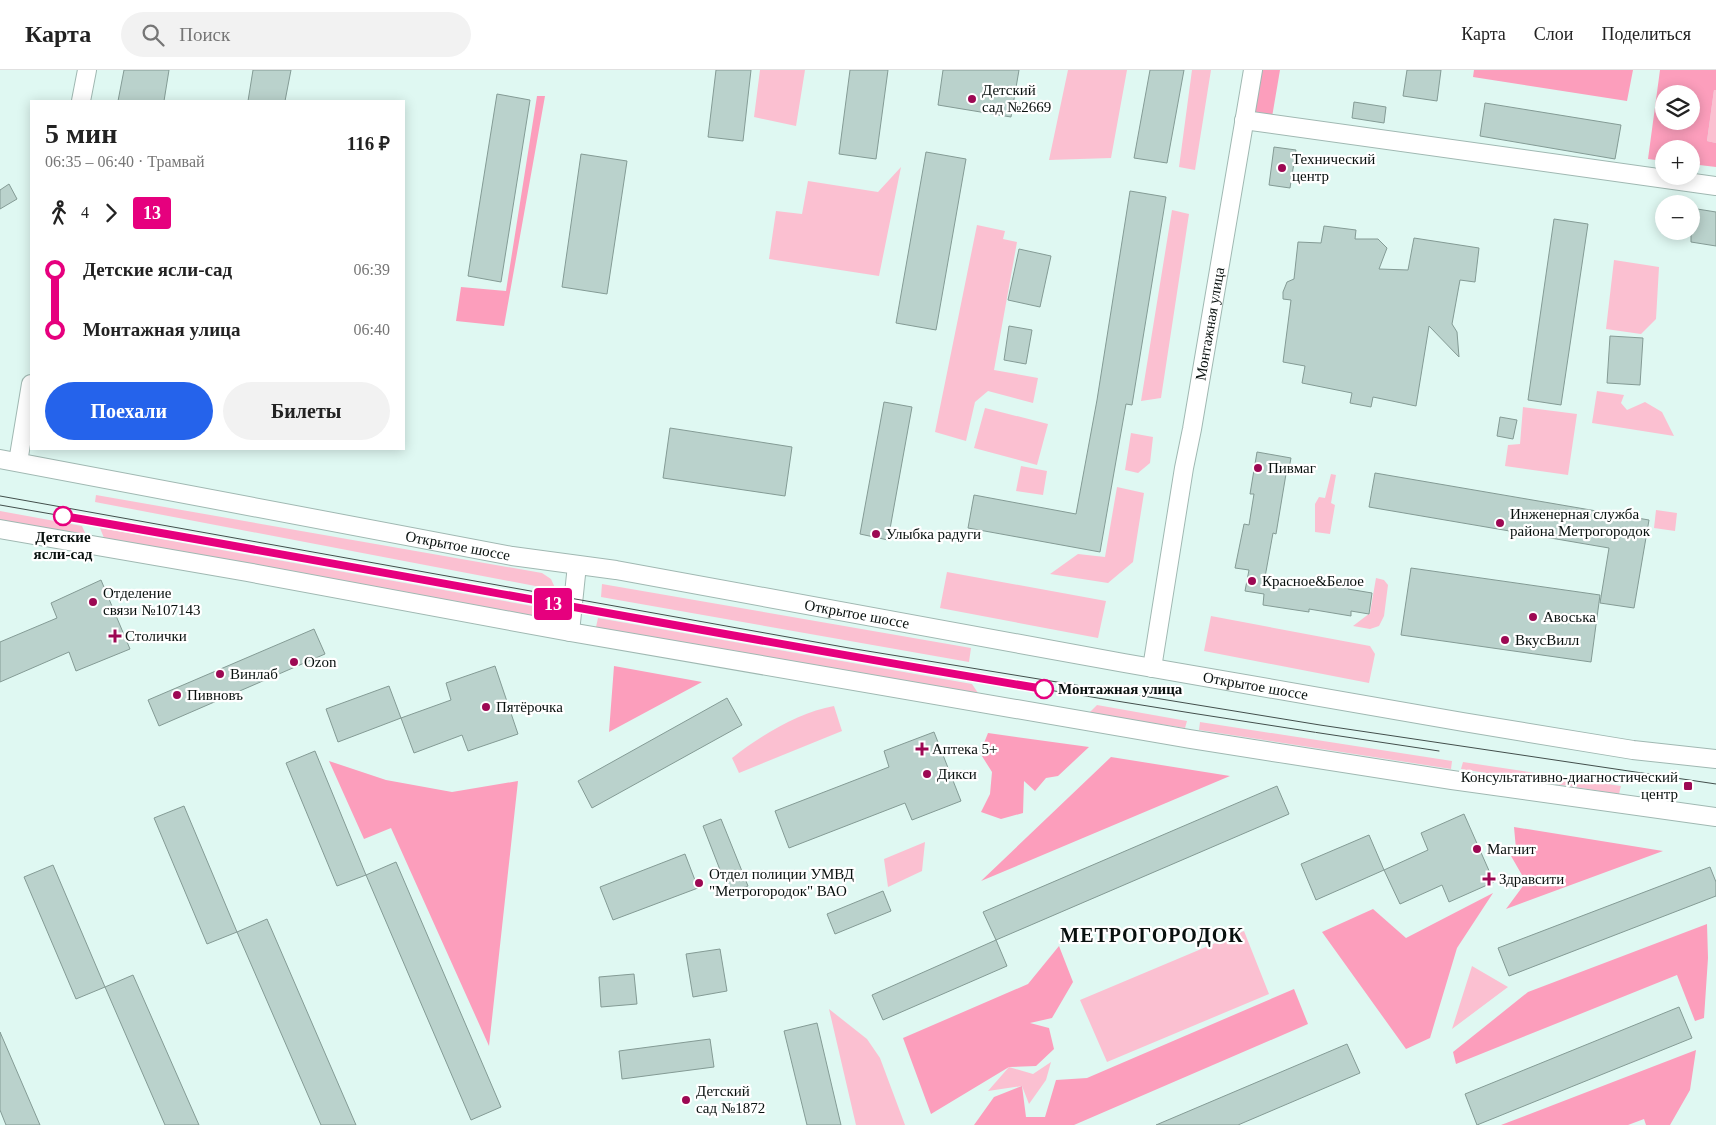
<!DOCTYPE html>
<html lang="ru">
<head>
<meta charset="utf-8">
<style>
  body { margin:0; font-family:"Times New Roman",serif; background:#f2f2f2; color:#222; height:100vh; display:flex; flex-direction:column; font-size:19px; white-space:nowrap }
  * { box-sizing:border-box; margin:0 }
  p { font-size:16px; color:#767676 }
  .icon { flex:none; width:28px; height:28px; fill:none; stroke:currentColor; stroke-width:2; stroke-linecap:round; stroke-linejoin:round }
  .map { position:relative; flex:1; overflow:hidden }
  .side { position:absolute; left:30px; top:30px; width:375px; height:350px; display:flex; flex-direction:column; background:#fff; border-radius:0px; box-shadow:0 2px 12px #0003 }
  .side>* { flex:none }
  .badge { padding:0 10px; border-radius:4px; font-size:18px; line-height:32px }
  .controls { position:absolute; left:1655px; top:15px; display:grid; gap:10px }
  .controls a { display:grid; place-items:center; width:45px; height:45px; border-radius:50%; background:#fff; box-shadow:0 2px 12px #0003; font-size:25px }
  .map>.badge { position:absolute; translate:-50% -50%; box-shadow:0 0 0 2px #fff }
  .legs { display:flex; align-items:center; gap:8px; height:55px; padding:0 15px; font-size:16px }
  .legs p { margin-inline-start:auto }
  .head { display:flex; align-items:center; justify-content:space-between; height:85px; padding:0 15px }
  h1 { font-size:28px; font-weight:800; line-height:38px }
  .primary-button { display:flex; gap:10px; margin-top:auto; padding:10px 15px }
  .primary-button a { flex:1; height:58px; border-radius:30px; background:#2563eb; color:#fff; font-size:20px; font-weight:800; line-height:58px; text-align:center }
  .primary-button a+a { background:#f2f2f2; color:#222 }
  ul { padding:0 15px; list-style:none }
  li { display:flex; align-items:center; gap:18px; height:60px; font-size:19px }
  li i { display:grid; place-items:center; width:8px; height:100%; margin:0 6px; background:currentColor }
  li i::after { content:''; width:12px; height:12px; margin:-6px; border:4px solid; border-radius:50%; background:#fff }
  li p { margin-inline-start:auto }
  li:first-child i { background:linear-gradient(#0000 50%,currentColor 0) }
  li:last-child i { background:linear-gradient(currentColor 50%,#0000 0) }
  header { display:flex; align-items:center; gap:30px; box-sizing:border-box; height:70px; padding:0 25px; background:#fff; border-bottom:1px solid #e0e0e0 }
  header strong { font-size:24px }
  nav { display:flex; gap:28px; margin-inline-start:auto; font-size:18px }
  .search { width:350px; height:45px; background:#f2f2f2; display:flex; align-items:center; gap:12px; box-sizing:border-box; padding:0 18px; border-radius:28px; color:#767676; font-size:19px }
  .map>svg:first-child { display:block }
  .green { fill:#fbc0d1 }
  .forest { fill:#fc9ebc; fill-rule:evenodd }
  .building { fill:#bad2cc; stroke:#849b95 }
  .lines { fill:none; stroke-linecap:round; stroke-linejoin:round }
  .minor-casing { stroke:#a0b8b2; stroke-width:20 }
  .minor { stroke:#fff; stroke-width:18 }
  .tram { stroke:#424e4b; stroke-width:1 }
  .line-1-casing { stroke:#fff; stroke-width:11 }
  .line-1 { stroke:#e6007e; stroke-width:8 }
  .poi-dot { fill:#9d0853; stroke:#fff; stroke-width:2 }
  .stop-1-dot { fill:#fff; stroke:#e6007e; stroke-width:2.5 }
  .labels { text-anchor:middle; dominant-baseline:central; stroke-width:4.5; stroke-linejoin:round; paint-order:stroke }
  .poi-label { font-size:15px; fill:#08100e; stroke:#fff; text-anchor:start }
  .street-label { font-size:15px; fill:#08100e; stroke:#fff }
  .stop-label { font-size:15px; font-weight:bold; fill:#08100e; stroke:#fff }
  .district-label { font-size:20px; font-weight:bold; letter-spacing:1px; fill:#08100e; stroke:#fff }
</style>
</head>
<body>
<header>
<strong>Карта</strong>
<div class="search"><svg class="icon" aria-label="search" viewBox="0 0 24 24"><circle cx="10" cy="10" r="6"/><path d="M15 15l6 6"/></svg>Поиск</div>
<nav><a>Карта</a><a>Слои</a><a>Поделиться</a></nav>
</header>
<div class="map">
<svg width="1716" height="1055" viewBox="0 0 1716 1055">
  <rect width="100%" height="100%" fill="#dff8f2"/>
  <!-- green -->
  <path class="green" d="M760 0H805L796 56 754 47Z
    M1068 0H1127L1111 88 1049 90Z
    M1192 0H1211L1195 100 1179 97Z
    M1714 20H1716V73L1707 71Z
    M901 97 879 206 769 189 776 141 802 144 808 111 878 122Z
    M1172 140 1189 144 1161 328 1141 331Z
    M977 155 1005 161 1003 169 1017 172 994 300 1038 308 1033 333 988 321 975 332 966 371 935 362Z
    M1614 190 1659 197 1656 249 1641 264 1606 259Z
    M1597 321 1624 325 1621 333 1627 340 1645 332 1662 342 1674 366 1592 353Z
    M1523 337 1577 344 1568 405 1505 396 1508 375 1520 374Z
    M985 338 1048 354 1037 395 974 378Z
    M1131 363 1153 367 1150 393 1138 403 1125 400Z
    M1021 396 1047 401 1043 425 1016 421Z
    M1331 404 1336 405 1331 433 1335 435 1330 464 1315 462V434L1319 427 1325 428Z
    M1117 417 1144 423 1133 492 1108 513 1050 504 1078 484 1105 487Z
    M96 425 542 503 551 509 556 520 95 432Z
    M1656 440 1677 443 1675 461 1654 458Z
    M0 441 82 456 86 465 0 450Z
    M100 458 554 540 552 546 547 548 104 468Z
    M947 502 1106 531 1098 568 940 538Z
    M1376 508 1384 510 1388 515 1384 546 1379 556 1370 559 1353 556 1370 543Z
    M602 514 971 578 969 592 601 527Z
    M1211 546 1370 576 1375 584 1369 613 1204 581Z
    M598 548 972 614 980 626 596 557Z
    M1097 635 1187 651 1185 658 1089 643Z
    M834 636 842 661 739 703 732 688C760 666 799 642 834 636Z
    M1200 652 1452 691 1451 699 1199 660Z
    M1463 692 1621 716 1619 724 1461 699Z
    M925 772 922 801 888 817 884 789Z
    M1244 861 1269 924 1107 992 1080 930Z
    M1472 896 1508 917 1452 959Z
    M829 939 867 969 880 988 905 1055H856Z
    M1051 992 1046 1010 1029 1034 1022 1016 988 1021 1009 997 1033 1004Z"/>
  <!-- forest -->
  <path class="forest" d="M1262 0H1280L1272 47 1255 43Z
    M1474 0H1633L1627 31 1473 7Z
    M1660 0H1716V20H1714L1707 71 1716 73V97L1691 94V79H1664V91L1648 89ZM1664 24H1691V51H1664Z
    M537 26H545L504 256 456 251 461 217 506 221Z
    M614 596 702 612 609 662Z
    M988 663 1089 677 1058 706 1046 708 1035 721 1024 711 1023 743 1001 749 981 742 990 724 992 702 980 683Z
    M1111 687 1230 706 981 811Z
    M329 691 386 710 452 722 518 711 489 976 391 758 364 769Z
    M1514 757 1663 781 1506 839 1526 812 1507 779H1516Z
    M1493 823 1457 878 1430 968 1406 979 1322 862 1373 839 1406 868Z
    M1707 854 1708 888 1704 948 1695 951 1677 905 1456 994 1453 982 1528 922Z
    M1059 876 1073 912 1052 948 1030 953 1049 958 1054 979 1036 996 1009 997 931 1044 903 968 1028 914Z
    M1294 919 1308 954 1074 1055H974L994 1027 1022 1016 1026 1047H1045L1056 1010 1087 1008Z
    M1696 980 1690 1020 1670 1055H1646L1644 1049 1628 1055H1501Z"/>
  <!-- building -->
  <path class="building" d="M124 0H169L164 31H118Z
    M253 0H291L285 31H248Z
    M716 0H751L743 71 708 67Z
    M850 0H888L876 89 839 84Z
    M943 0H1019L1011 47 938 35Z
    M1150 0H1184L1167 93 1134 88Z
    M1407 0H1441L1437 31 1403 26Z
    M497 24 530 30 501 212 468 206Z
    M1354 32 1386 37 1384 53 1352 48Z
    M1485 33 1621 55 1615 89 1480 66Z
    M1274 77 1296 80 1290 118 1269 115Z
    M926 82 966 89 936 260 896 253Z
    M581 84 627 91 607 224 562 217Z
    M9 114 17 129 0 139V120Z
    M1130 121 1166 127 1132 335 1126 334 1100 482 968 458 974 425 1076 444 1097 330Z
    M1691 138 1716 142V176L1691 172Z
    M1554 149 1588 154 1561 335 1528 330Z
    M1324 156 1356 160 1355 169H1378L1387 178 1379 199 1408 200 1414 168 1479 178 1475 212 1460 210 1452 254 1457 262 1459 287 1429 256 1416 336 1373 327 1371 337 1350 333 1352 323 1302 313 1305 296 1283 292 1291 230 1283 229V222L1287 212 1294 209 1298 172 1321 173Z
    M1019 179 1051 186 1040 237 1008 230Z
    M1009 256 1032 260 1026 294 1004 290Z
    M1610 266 1643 268 1640 315 1607 313Z
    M884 332 912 337 888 470 860 464Z
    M1500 347 1517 350 1513 369 1497 366Z
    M670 358 792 377 785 426 663 408Z
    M1257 382 1291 388 1288 404H1286L1276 464 1273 463 1265 507 1309 514 1310 509 1349 515 1348 519 1372 523 1369 544 1351 541V546L1309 539V542L1263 535 1264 524 1245 521 1249 500 1235 498 1244 454 1249 455 1254 424H1250Z
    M1375 403 1649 450 1634 538 1600 533 1609 478 1369 437Z
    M1411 498 1600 525 1591 592 1401 565Z
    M101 510 130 579 76 601 69 582 0 612V572L57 548 51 533Z
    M314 559 325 584 159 656 148 630Z
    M495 596 518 664 468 681 462 665 414 683 401 648 451 630 446 613Z
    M389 616 401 648 338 672 326 639Z
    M727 628 742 655 592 738 578 711Z
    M934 662 961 731 912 750 905 733 789 778 775 741 889 697 884 681Z
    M315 681 366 805 337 816 286 693Z
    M1277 716 1289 744 996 870 983 842Z
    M184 736 237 862 207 874 154 748Z
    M1464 744 1494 812 1449 832 1442 815 1400 834 1384 800 1428 780 1421 763Z
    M721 749 748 816 729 823 703 756Z
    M1369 765 1384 800 1316 830 1301 794Z
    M685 784 698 818 613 850 600 817Z
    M396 792 501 1037 471 1050 366 805Z
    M53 795 105 917 76 929 24 807Z
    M1710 797 1716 812V826L1509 906 1498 878Z
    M883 821 891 841 835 864 827 844Z
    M267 849 356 1055H321L237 862Z
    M996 870 1007 896 883 950 872 925Z
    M720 879 727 921 693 927 686 884Z
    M634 904 637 934 601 937 599 907Z
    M133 905 199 1055H165L105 917Z
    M1679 937 1692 968 1477 1055 1465 1024Z
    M817 953 841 1055H807L784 961Z
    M0 962 40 1055H6L0 1040Z
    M710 969 714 997 622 1009 619 981Z
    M1347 974 1360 1003 1238 1055H1156Z"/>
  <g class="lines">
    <defs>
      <g id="minor">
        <path d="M81 31 87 0"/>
        <path d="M1244 50 1716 116"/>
        <path id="s1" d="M0 389 512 486 616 500 1124 593 1463 652 1633 680 1716 689"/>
        <path d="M18 392 31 314"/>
        <path d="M0 459 247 502 570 562 1190 669 1452 710 1716 747"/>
        <path d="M570 562 577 495"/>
        <path id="s2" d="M1152 598 1184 398 1192 359 1253 0"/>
      </g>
    </defs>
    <!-- minor casing -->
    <use href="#minor" class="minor-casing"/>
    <!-- minor -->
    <use href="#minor" class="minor"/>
    <!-- tram -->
    <path class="tram" d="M0 426 849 578 1320 655 1716 714
      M0 435 337 494
      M453 515C781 577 1109 632 1439 681"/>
  </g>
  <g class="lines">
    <defs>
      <path id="line-1" d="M63 446C390 502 716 565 1044 619"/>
    </defs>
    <!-- line-1 casing -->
    <use href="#line-1" class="line-1-casing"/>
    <!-- line-1 -->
    <use href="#line-1" class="line-1"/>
  </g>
  <!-- markers -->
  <g class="poi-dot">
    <circle cx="972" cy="29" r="5"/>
    <circle cx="1282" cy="98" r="5"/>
    <circle cx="1258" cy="398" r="5"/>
    <circle cx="1500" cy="453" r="5"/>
    <circle cx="876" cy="464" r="5"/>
    <circle cx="1252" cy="511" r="5"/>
    <circle cx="93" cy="532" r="5"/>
    <circle cx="1533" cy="547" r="5"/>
    <path d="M112.5 558.5h5v5h5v5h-5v5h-5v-5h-5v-5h5z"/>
    <circle cx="1505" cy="570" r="5"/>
    <circle cx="294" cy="592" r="5"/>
    <circle cx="220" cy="604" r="5"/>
    <circle cx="177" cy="625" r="5"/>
    <circle cx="486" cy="637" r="5"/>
    <path d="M919.5 671.5h5v5h5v5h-5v5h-5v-5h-5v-5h5z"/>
    <circle cx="927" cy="704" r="5"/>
    <rect x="1683" y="711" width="10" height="10" rx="2.5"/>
    <circle cx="1477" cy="779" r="5"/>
    <path d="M1486.5 801.5h5v5h5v5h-5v5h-5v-5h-5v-5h5z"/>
    <circle cx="699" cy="813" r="5"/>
    <circle cx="686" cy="1030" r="5"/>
  </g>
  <g class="stop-1-dot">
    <circle cx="63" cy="446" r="9"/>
    <circle cx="1044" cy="619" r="9"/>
  </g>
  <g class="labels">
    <!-- poi labels -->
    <g class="poi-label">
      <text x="982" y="20">Детский<tspan x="982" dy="17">сад №2669</tspan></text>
      <text x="1292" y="89">Технический<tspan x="1292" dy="17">центр</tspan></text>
      <text x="1268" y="398">Пивмаг</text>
      <text x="1510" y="444">Инженерная служба<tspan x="1510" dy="17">района Метрогородок</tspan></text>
      <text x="886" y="464">Улыбка радуги</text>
      <text x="1262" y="511">Красное&amp;Белое</text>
      <text x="103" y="523">Отделение<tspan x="103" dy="17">связи №107143</tspan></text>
      <text x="1543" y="547">Авоська</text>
      <text x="125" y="566">Столички</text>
      <text x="1515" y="570">ВкусВилл</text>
      <text x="304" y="592">Ozon</text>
      <text x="230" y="604">Винлаб</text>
      <text x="187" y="625">Пивновъ</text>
      <text x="496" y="637">Пятёрочка</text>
      <text x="932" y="679">Аптека 5+</text>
      <text x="937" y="704">Дикси</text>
      <text x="1678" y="707" text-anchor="end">Консультативно-диагностический<tspan x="1678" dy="17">центр</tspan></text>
      <text x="1487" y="779">Магнит</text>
      <text x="709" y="804">Отдел полиции УМВД<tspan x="709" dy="17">"Метрогородок" ВАО</tspan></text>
      <text x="1499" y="809">Здравсити</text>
      <text x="696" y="1021">Детский<tspan x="696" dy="17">сад №1872</tspan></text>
    </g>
    <!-- street labels -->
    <g class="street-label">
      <text stroke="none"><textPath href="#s2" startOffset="349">Монтажная улица</textPath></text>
      <text stroke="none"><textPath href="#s1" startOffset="466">Открытое шоссе</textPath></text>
      <text stroke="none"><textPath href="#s1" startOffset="871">Открытое шоссе</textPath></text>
      <text stroke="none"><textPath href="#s1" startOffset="1276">Открытое шоссе</textPath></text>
    </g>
    <!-- stop labels -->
    <g class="stop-label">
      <text x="63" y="467">Детские<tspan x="63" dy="17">ясли-сад</tspan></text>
      <text x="1058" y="619" text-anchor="start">Монтажная улица</text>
    </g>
    <!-- district labels -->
    <g class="district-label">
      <text x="1152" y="865">МЕТРОГОРОДОК</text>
    </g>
  </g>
</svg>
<div class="controls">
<a><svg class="icon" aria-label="layers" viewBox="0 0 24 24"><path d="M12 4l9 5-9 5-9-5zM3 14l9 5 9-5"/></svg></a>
<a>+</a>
<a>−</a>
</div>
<b class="badge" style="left:553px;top:534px;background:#e6007e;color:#fff">13</b>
<section class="side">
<div class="head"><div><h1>5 мин</h1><p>06:35 – 06:40 · Трамвай</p></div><b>116 ₽</b></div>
<div class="legs"><svg class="icon" aria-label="walk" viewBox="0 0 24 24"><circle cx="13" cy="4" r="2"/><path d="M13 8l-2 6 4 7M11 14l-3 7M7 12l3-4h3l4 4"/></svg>4<svg class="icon" aria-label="forward" viewBox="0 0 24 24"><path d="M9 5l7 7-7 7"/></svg><b class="badge" style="background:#e6007e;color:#fff">13</b></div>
<ul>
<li><i style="color:#e6007e"></i><b>Детские ясли-сад</b><p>06:39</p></li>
<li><i style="color:#e6007e"></i><b>Монтажная улица</b><p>06:40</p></li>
</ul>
<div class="primary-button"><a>Поехали</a><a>Билеты</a></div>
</section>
</div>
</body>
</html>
